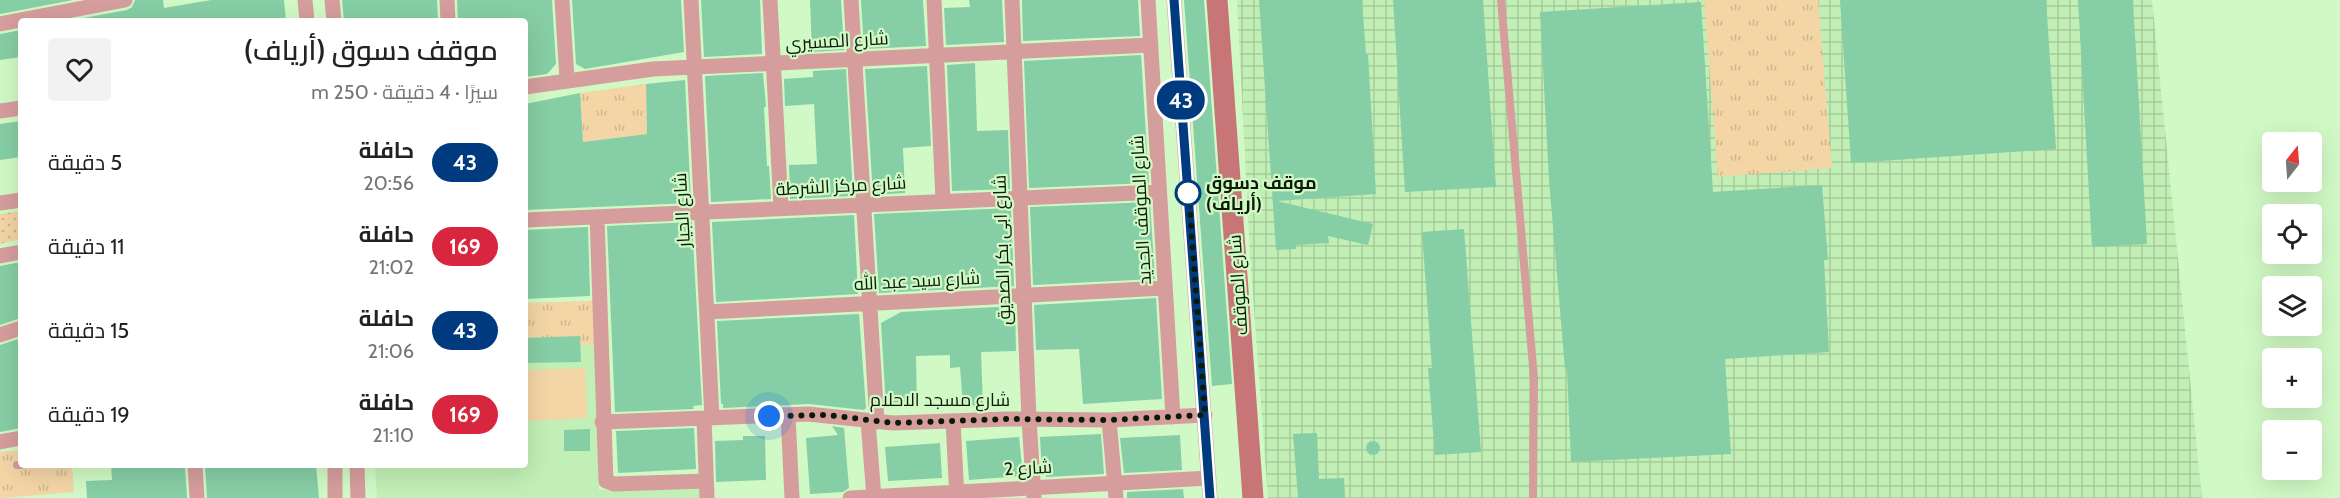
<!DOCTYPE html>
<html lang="ar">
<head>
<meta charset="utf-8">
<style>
  body { margin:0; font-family:Cabin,Cairo,sans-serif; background:#f2f2f2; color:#222; direction:rtl; height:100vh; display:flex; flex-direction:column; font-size:22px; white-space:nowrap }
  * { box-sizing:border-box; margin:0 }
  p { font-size:20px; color:#767676 }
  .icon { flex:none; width:33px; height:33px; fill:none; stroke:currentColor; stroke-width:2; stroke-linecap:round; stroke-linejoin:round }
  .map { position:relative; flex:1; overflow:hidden; direction:ltr }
  .panel { position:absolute; left:18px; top:18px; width:510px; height:450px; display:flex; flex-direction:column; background:#fff; border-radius:6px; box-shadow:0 6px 24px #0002; direction:rtl }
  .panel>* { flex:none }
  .badge { padding:0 12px; border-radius:20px; font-size:21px; line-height:39px }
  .needle { width:39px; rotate:17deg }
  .fabs { position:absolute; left:2262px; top:132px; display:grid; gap:12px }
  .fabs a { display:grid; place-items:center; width:60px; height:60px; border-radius:6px; background:#fff; box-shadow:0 6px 24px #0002; font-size:30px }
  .you { position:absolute; width:30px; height:30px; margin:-15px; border:4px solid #fff; border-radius:50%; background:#1a73e8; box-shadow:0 0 0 9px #1a73e833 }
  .map>.badge { position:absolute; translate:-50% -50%; box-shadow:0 0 0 3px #fff }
  .round { display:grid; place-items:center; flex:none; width:63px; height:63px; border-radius:6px; background:#f2f2f2 }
  .headline { display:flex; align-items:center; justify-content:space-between; height:102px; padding:0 30px }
  h1 { font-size:28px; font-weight:600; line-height:45px }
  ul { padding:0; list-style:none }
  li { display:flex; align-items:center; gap:18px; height:84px; padding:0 30px }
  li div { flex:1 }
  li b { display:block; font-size:22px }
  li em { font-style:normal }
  li .badge { min-width:66px; font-weight:700; text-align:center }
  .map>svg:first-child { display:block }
  .built { fill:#c2efb5 }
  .industrial { fill:url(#industrial-grid) }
  .grass { fill:url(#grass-tufts) }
  .garden { fill:url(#garden-dots) }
  .pitch { fill:#f3d5a6 }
  .building { fill:#86cea5 }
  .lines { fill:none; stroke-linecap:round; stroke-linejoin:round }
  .lane { stroke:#d69d9d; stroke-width:8 }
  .street { stroke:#d69d9d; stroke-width:15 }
  .secondary { stroke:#c77577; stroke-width:21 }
  .line-casing { stroke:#fff; stroke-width:14 }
  .line { stroke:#003b80; stroke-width:9 }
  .walk { stroke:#0c1b08; stroke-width:6; stroke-dasharray:0 10.8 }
  .stop-dot { fill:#fff; stroke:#003b80; stroke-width:3 }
  .labels { text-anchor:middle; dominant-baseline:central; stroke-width:4.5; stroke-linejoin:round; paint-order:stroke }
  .street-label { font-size:18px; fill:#0c1b08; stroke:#d1f9c5 }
  .stop-label { font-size:18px; font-weight:bold; fill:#0c1b08; stroke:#d1f9c5; text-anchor:start }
</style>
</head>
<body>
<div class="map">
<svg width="2340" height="498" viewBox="0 0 2340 498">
  <defs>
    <pattern id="industrial-grid" width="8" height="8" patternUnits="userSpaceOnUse" patternTransform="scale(1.5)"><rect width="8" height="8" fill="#c2efb5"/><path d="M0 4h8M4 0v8" fill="none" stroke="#a6cc9a"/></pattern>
    <pattern id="grass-tufts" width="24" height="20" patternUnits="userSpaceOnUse" patternTransform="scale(1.5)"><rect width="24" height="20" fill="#f3d5a6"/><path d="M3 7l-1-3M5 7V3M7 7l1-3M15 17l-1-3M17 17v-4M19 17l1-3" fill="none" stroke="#cfb68d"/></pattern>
    <pattern id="garden-dots" width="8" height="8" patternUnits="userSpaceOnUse" patternTransform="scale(1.5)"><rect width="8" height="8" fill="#f3d5a6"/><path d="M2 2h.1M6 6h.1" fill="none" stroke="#cfb68d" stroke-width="1.8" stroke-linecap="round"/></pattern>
  </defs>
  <rect width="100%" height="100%" fill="#d1f9c5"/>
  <!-- built -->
  <path class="built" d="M594 301 599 490 704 486V498H377L375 465H525V303Z"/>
  <!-- industrial -->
  <path class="industrial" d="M1237 0H2152L2202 498H1268L1250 256Z"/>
  <!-- grass -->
  <path class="grass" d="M1704 0H1818L1832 168 1718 177Z
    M646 84 647 134 583 142 580 93Z
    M594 301 596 344 580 345V337L525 338V303Z
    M21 450V465H72L74 492 0 498V452Z"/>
  <!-- garden -->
  <path class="garden" d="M21 211V239L0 244V214Z"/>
  <!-- pitch -->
  <path class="pitch" d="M585 368 587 418 525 421V370Z"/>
  <!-- building -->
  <path class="building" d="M0 0H73L0 14Z
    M135 0H163L164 8 211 0H284L286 21H67L127 10 132 7Z
    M342 0H437L438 21H344Z
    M457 0H552L556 64 547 74 525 77V21H458Z
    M572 0H681L684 52 585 69 576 64Z
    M701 0H760L762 54 704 57Z
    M810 0H841L844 50 812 52Z
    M861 0H923L926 46 864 49Z
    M969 0H1002L1004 42 946 45 944 8 970 7Z
    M1022 0H1138L1140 36 1023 41Z
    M1184 0H1204L1232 384 1212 386Z
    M1259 0H1362L1366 54H1368L1376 194 1277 201 1373 224 1368 245 1328 236 1329 243 1296 245V249L1276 250Z
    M1393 0H1483L1496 187 1405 192Z
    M1840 0H2046L2056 149 1851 163Z
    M2078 0H2133L2147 244 2092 247Z
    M1701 2 1713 192 1822 185 1828 260H1824L1829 352 1725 359 1731 454 1571 462 1567 369H1565L1549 180 1540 12Z
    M21 30V57L0 60V34Z
    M1141 55 1149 183 1029 188 1024 61Z
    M975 63 977 131 1008 130 1010 189 952 191 947 65Z
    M927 66 931 146 903 148 905 193 873 195 865 69Z
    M846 69 853 196 790 199 789 165 817 164 814 104 785 106 784 79 813 77V71Z
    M763 73 766 107H764L767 166H769L771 199 711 202 705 76Z
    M685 80 691 203 525 210V104L580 93 583 142 647 134 646 84Z
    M21 121V157L0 160V124Z
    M1150 202 1155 279 1033 285 1030 207Z
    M1011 208 1014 286 879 293 874 214Z
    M854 215 858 294 716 302 712 222Z
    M692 222 702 405 693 406 694 409 615 412 607 226Z
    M588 227 590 296 525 299V230Z
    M1464 229 1481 452 1435 455 1428 368H1432L1422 232Z
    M21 262V318L0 325V266Z
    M1156 298 1162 399 1083 404 1079 349 1036 350 1034 305Z
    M1015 306 1016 351 981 352 983 405 963 406 960 367 950 368V355L916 356 917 407H886L881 323 901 312Z
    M859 314 866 408 864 410 809 404 723 408V404H721L717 321Z
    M580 336 581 362 525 363V338Z
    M21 338V428L0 432V345Z
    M832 426 844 428 849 488 843 492 810 494 806 438 838 435Z
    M694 428 696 469 618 473 616 431Z
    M590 429V451H564V430Z
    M1317 433 1319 479 1344 478 1345 498H1298L1293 434Z
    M1101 434 1104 474 1046 477V474L1042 475 1040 437Z
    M1180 435 1182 470 1124 473 1120 438Z
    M743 436H765L766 480 716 482 715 441 743 440Z
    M1019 437 1023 476 969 480 966 441Z
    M1366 448a7 7 0 1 1 14 0a7 7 0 1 1-14 0Z
    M940 443 942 478 888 481 885 447Z
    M111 465H185L187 498H87L86 481 112 480Z
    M205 465H316L319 498H207Z
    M1183 489 1184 498H1127V492Z"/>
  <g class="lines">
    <!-- lane -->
    <path class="lane" d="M1501 0 1534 378 1533 498
      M17 465H21"/>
    <!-- street -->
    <path class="street" d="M305 0 307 21
      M332 0 334 21
      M447 0 448 21
      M562 0 567 79
      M691 0 712 418
      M770 0 781 208
      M851 0 877 422
      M934 0 943 201
      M1012 0 1029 419 1034 498
      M1148 0 1173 417
      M1174 0 1210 498
      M0 24 125 0
      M525 87 653 69 1151 45
      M0 111 21 108
      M0 203 21 200
      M597 217 606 481 614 484 706 481
      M525 220 1159 192
      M0 256 21 252
      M707 312 1164 288
      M0 335 21 328
      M788 415 792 498
      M704 418 707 498
      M1109 420 1116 498
      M868 421 874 498
      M953 421 957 498
      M602 422 808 414 893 423 1007 419 1109 420 1205 415
      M0 442 21 438
      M195 465 197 498
      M335 465V498
      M357 465 358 498
      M850 498 1209 478"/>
    <!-- secondary -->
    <path class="secondary" d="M1217 0 1253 498"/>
  </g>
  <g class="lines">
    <defs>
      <path id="line" d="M1174 0 1210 498"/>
    </defs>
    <!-- line casing -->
    <use href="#line" class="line-casing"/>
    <!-- line -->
    <use href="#line" class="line"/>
    <!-- walk -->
    <path class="walk" d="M769 416 828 415 893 423 1006 419 1109 420 1205 415 1188 184V193"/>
  </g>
  <!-- markers -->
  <circle class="stop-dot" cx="1188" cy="193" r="12"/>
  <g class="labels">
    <!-- street labels -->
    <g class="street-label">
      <text transform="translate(837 41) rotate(-3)">شارع المسيري</text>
      <text transform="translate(841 186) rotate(-3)">شارع مركز الشرطة</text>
      <text transform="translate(682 210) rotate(-93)">شارع الجيار</text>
      <text transform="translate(1141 210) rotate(-93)">شارع الموقف الجديد</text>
      <text transform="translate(1002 250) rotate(-92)">شارع ابى بكر الصديق</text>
      <text transform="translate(917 281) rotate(-3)">شارع سيد عبد الله</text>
      <text transform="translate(1238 285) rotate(-94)">شارع الموقف</text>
      <text x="940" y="400">شارع مسجد الاحلام</text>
      <text transform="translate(1028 468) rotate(-3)">شارع 2</text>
    </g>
    <!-- stop labels -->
    <g class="stop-label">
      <text x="1206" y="183">موقف دسوق<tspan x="1206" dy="21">(أرياف)</tspan></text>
    </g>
  </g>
</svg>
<div class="fabs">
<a><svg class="needle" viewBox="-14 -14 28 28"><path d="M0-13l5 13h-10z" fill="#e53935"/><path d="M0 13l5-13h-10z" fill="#767676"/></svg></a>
<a><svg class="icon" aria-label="locate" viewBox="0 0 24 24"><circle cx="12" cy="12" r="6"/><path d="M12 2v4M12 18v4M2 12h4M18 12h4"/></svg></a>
<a><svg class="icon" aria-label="layers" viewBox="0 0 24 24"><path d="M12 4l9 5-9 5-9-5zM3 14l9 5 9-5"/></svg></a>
<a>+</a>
<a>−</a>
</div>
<div class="you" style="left:769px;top:416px"></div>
<b class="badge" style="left:1181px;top:100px;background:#003b80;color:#fff">43</b>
<section class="panel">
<div class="headline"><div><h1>موقف دسوق (أرياف)</h1><p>سيرًا · 4 دقيقة · 250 m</p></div><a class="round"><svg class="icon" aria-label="heart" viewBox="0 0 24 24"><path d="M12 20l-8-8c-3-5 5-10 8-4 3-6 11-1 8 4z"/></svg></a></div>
<ul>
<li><span class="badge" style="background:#003b80;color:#fff">43</span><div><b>حافلة</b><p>20:56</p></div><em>5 دقيقة</em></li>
<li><span class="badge" style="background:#d7263d;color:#fff">169</span><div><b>حافلة</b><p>21:02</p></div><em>11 دقيقة</em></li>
<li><span class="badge" style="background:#003b80;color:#fff">43</span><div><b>حافلة</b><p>21:06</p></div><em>15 دقيقة</em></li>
<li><span class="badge" style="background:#d7263d;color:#fff">169</span><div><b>حافلة</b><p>21:10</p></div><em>19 دقيقة</em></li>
</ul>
</section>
</div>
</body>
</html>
